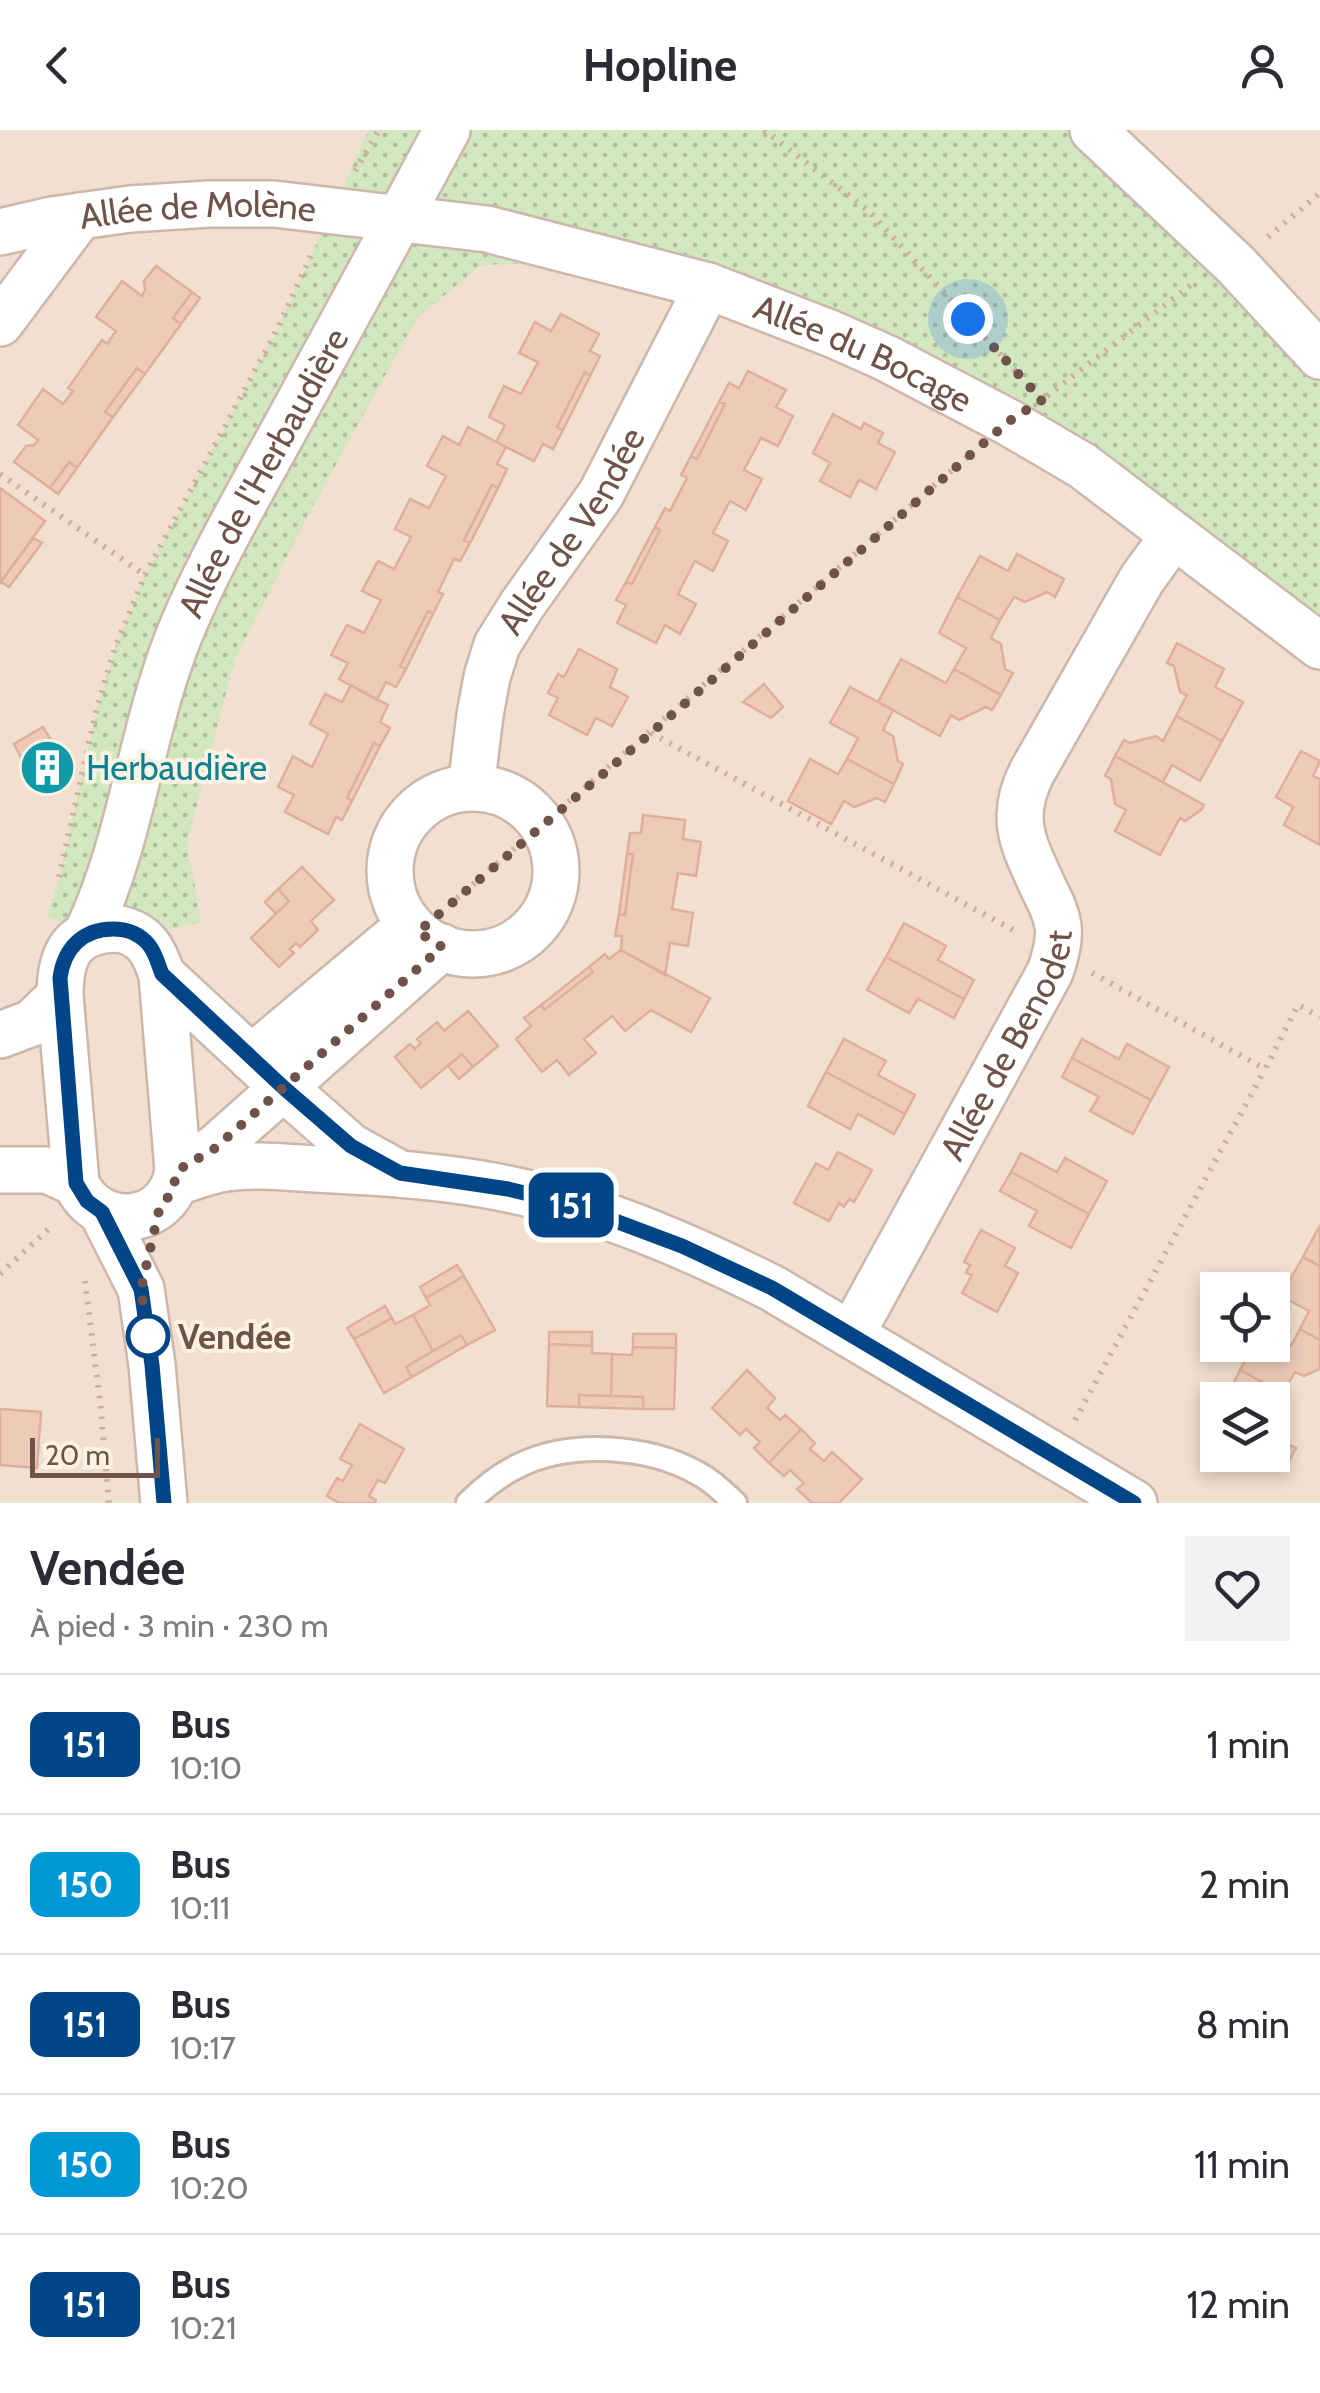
<!DOCTYPE html>
<html lang="fr">
<head>
<meta charset="utf-8">
<style>
  body { margin:0; font-family:Cabin,sans-serif; background:#f2f2f3; color:#2b2b33; height:100vh; display:flex; flex-direction:column; font-size:38px; white-space:nowrap }
  * { box-sizing:border-box; margin:0 }
  p { font-size:32px; color:#7c7c81 }
  .icon { flex:none; width:55px; height:55px; fill:none; stroke:currentColor; stroke-width:2; stroke-linecap:round; stroke-linejoin:round }
  .map { position:relative; height:1373px; overflow:hidden }
  .panel { display:flex; flex-direction:column; background:#fff; flex:1 }
  .panel>* { flex:none }
  .badge { padding:0 20px; border-radius:15px; font-size:35px; line-height:65px }
  .buttons { position:absolute; left:1200px; top:1142px; display:grid; gap:20px }
  .buttons a { display:grid; place-items:center; width:90px; height:90px; border-radius:0px; background:#fff; box-shadow:0 5px 15px #0003; font-size:50px }
  .scale { position:absolute; left:30px; bottom:25px; width:130px; box-sizing:border-box; padding-left:10px; border:5px solid #6f5349; border-top:0; font-size:28px; line-height:35px; white-space:nowrap; color:#6f5349; -webkit-text-stroke:8px #fef2e5; paint-order:stroke }
  .you { position:absolute; width:50px; height:50px; margin:-25px; border:8px solid #fff; border-radius:50%; background:#1a73e8; box-shadow:0 0 0 15px #1a73e833 }
  .map>.badge { position:absolute; translate:-50% -50%; box-shadow:0 0 0 5px #fff }
  .round { display:grid; place-items:center; flex:none; width:105px; height:105px; border-radius:0px; background:#f2f2f3 }
  .summary { display:flex; align-items:center; justify-content:space-between; height:170px; padding:0 30px }
  h1 { font-size:48px; font-weight:700; line-height:75px }
  ul { padding:0; list-style:none }
  li { display:flex; align-items:center; gap:30px; height:140px; padding:0 30px; border-top:2px solid #e1e1e2 }
  li div { flex:1 }
  li b { display:block; font-size:38px }
  li em { font-style:normal }
  li .badge { min-width:110px; font-weight:700; text-align:center }
  header { display:flex; justify-content:space-between; align-items:center; height:130px; padding:0 30px; background:#fff; font-size:45px; font-weight:700 }
  .map>svg:first-child { display:block }
  .residential { fill:#f1dfcf; fill-rule:evenodd }
  .grass { fill:url(#grass-dots) }
  .building { fill:#eecab9; stroke:#dfaf9b; stroke-width:2.5 }
  .lines { fill:none; stroke-linecap:round; stroke-linejoin:round }
  .service-casing { stroke:#ccb7aa; stroke-width:28 }
  .minor-casing { stroke:#ccb7aa; stroke-width:50 }
  .path { stroke:#d2ad9d; stroke-width:6; stroke-dasharray:2.5 8; stroke-linecap:butt }
  .service { stroke:#fff; stroke-width:22 }
  .minor { stroke:#fff; stroke-width:45 }
  .line-casing { stroke:#fff; stroke-width:22 }
  .line { stroke:#004687; stroke-width:15 }
  .walk { stroke:#6f5349; stroke-width:10; stroke-dasharray:0 18 }
  .stop-dot { fill:#fff; stroke:#004687; stroke-width:5 }
  .labels { text-anchor:middle; dominant-baseline:central; stroke-width:8; stroke-linejoin:round; paint-order:stroke }
  .street-label { font-size:35px; fill:#6f5349; stroke:#fef2e5 }
  .culture-label { font-size:35px; fill:#0d838f; stroke:#fef2e5; text-anchor:start }
  .stop-label { font-size:35px; font-weight:bold; fill:#6f5349; stroke:#fef2e5; text-anchor:start }
</style>
</head>
<body>
<header><svg class="icon" aria-label="back" viewBox="0 0 24 24"><path d="M15 5l-7 7 7 7"/></svg>Hopline<svg class="icon" aria-label="person" viewBox="0 0 24 24"><circle cx="12" cy="8" r="4"/><path d="M4 21q1-7 8-7t8 7"/></svg></header>
<div class="map">
<svg width="1320" height="1373" viewBox="0 0 1320 1373">
  <defs>
    <pattern id="grass-dots" width="8" height="8" patternUnits="userSpaceOnUse" patternTransform="scale(2.5)"><rect width="8" height="8" fill="#d2e6c0"/><path d="M2 2h.1M6 6h.1" fill="none" stroke="#afbd9e" stroke-width="1.8" stroke-linecap="round"/></pattern>
  </defs>
  <rect width="100%" height="100%" fill="#faeee0"/>
  <!-- residential -->
  <path class="residential" d="M0 0H1320V1373H0ZM1218 1160H1272V1215H1218ZM1218 1270H1272V1325H1218Z"/>
  <!-- grass -->
  <path class="grass" d="M369 0H1093L1320 226V516L1083 336 613 130 481 135 417 188 307 387 234 532 187 713 201 792 139 806 87 803 47 786 57 757 97 578 115 518 145 445 279 196Z"/>
  <!-- building -->
  <path class="building" d="M156 136 192 162 173 188 181 194 145 244 137 238 105 282 113 287 77 338 69 332 50 358 14 332 26 316 34 315 38 310 18 295 43 259 63 274 73 261 68 258 102 210 107 214 116 201 96 187 122 151 142 166 145 160 144 151Z
    M192 162 200 168 181 194 173 188Z
    M561 184 599 204 590 221 600 226 590 246 585 242 557 297 563 300 553 319 543 314 534 331 496 312 505 295 489 287 504 256 521 264 538 232 519 223 535 192 551 201Z
    M137 238 145 244 113 287 105 282Z
    M748 241 786 260 776 277 793 286 778 316 761 308 744 340 762 349 746 380 730 371 713 403 728 411 713 441 695 431 678 464 696 474 680 504 665 495 656 513 617 493 626 475 616 470 626 452 632 454 660 400 655 397 665 378 670 381 687 348 681 345 691 326 697 329 725 274 719 272 729 253 739 258Z
    M585 242 590 246 563 300 557 297Z
    M719 272 725 274 697 329 691 326Z
    M833 284 861 299 864 293 883 303 878 313 895 322 876 359 859 350 850 367 820 351 830 333 813 323Z
    M468 297 506 317 497 334 507 339 498 358 492 355 464 410 470 413 460 431 454 429 438 462 443 464 433 484 428 481 400 536 406 539 396 557 386 552 377 570 339 549 348 533 331 525 347 495 364 503 381 470 362 461 378 431 394 439 411 407 395 399 410 369 429 378 446 346 427 336 443 306 459 315Z
    M69 332 77 338 58 364 50 358Z
    M492 355 498 358 470 413 464 410Z
    M0 358 45 391 0 453Z
    M655 397 660 400 632 454 626 452Z
    M33 408 42 413 9 457 1 452Z
    M1017 424 1064 449 1055 467 1047 462 1025 472 1014 467 1000 490 957 467 980 426 1008 441Z
    M957 467 1000 490 991 508 1001 514 1005 539 1013 543 1001 565 954 539 966 518 939 503Z
    M428 481 433 484 406 539 400 536Z
    M1177 513 1224 539 1215 557 1243 572 1222 611 1176 586 1187 565 1180 562 1174 536 1167 533Z
    M579 519 617 539 610 557 628 567 612 596 596 588 587 605 549 585 558 568 548 563 558 544 564 547Z
    M901 529 946 553 954 539 1001 565 992 580 986 577 959 590 951 585 940 606 878 572Z
    M764 554 783 577 771 588 743 572Z
    M351 555 388 575 380 592 390 598 380 616 374 613 347 668 352 671 342 690 336 687 328 704 285 682 294 665 278 657 293 626 312 637 328 604 310 594 325 564 342 572Z
    M850 557 893 580 883 600 893 606 898 631 903 634 894 654 847 629 858 608 830 593Z
    M1176 586 1222 611 1200 651 1172 635 1163 652 1115 626 1124 610 1130 613 1156 606 1163 611Z
    M43 597 53 613 23 631 14 614Z
    M374 613 380 616 352 671 347 668Z
    M43 621 58 625 52 653 37 649Z
    M1301 621 1320 631 1313 646 1320 649V715L1284 695 1293 677 1276 667Z
    M1115 626 1204 675 1201 680 1185 691 1180 688 1160 725 1115 701 1126 680 1115 674 1111 649 1105 646Z
    M810 629 838 644 847 629 894 654 885 672 877 668 854 677 844 671 831 694 788 671Z
    M643 685 685 690 683 709 701 712 696 746 678 743 672 779 693 783 688 816 670 813 665 845 621 820 622 806H615L619 784 625 785 633 724H627L630 703H641Z
    M627 724H633L625 785 619 784Z
    M302 737 334 770 311 791 318 800 300 817 296 813 290 819 294 823 279 837 251 808 289 771 278 759Z
    M278 759 289 771 276 784 265 772Z
    M904 793 946 816 938 830 974 850 964 869 886 827Z
    M621 820 710 868 691 902 651 880 625 901 612 886 584 909 596 923 569 945 557 930 542 942 516 909 531 896 524 888 541 875 544 880 593 842 589 837 605 824 609 829Z
    M886 827 964 869 954 888 918 869 909 883 867 860Z
    M589 837 593 842 544 880 541 875Z
    M468 881 498 916 473 937 462 924 421 958 395 927 410 914 415 919 421 913 417 909 437 892 444 901Z
    M844 909 886 931 878 945 915 965 905 984 826 942Z
    M1082 909 1119 929 1127 914 1169 937 1151 970 1072 928Z
    M462 924 473 937 459 949 448 936Z
    M1072 928 1151 970 1133 1004 1090 981 1099 967 1062 947Z
    M826 942 905 984 894 1004 858 984 850 999 808 976Z
    M838 1022 872 1040 854 1072 849 1069 844 1077 839 1073 829 1091 794 1073 816 1033 828 1040Z
    M1021 1023 1057 1042 1065 1028 1107 1051 1089 1084 1011 1042Z
    M1011 1042 1089 1084 1071 1118 1029 1096 1037 1081 1000 1061Z
    M1320 1095V1136L1303 1127Z
    M981 1100 1015 1118 1005 1136 1018 1143 997 1182 962 1163 972 1145 966 1143 970 1135 964 1132Z
    M1303 1127 1320 1136V1210L1300 1199 1309 1181 1281 1166Z
    M457 1135 464 1146 426 1168 420 1157Z
    M464 1146 495 1200 467 1215 461 1205 433 1221 413 1185 430 1175 426 1168Z
    M385 1176 392 1188 354 1209 347 1198Z
    M413 1185 433 1221 406 1237 412 1247 384 1263 354 1209 392 1188 395 1194Z
    M1300 1199 1320 1210V1239L1304 1246 1295 1242 1283 1263 1240 1240 1254 1215H1272V1206L1291 1216Z
    M549 1202H592V1216L549 1214Z
    M633 1204H676V1218L633 1217Z
    M461 1205 467 1215 412 1247 406 1237Z
    M549 1214 592 1216V1223L612 1224 611 1266 579 1265V1277L547 1276Z
    M633 1217 676 1218 674 1279H643V1267L611 1266 612 1224 632 1225Z
    M747 1240 775 1268 767 1278 780 1290 785 1285 801 1299 769 1333 754 1318 760 1312 746 1299 740 1305 712 1278Z
    M1240 1240 1283 1263 1272 1283V1270H1225Z
    M579 1265 643 1267V1279L579 1277Z
    M0 1279 41 1282 37 1338 0 1335Z
    M1272 1285 1280 1289 1288 1314 1296 1318 1285 1338 1260 1325H1272Z
    M360 1294 404 1319 385 1353 378 1350 369 1366 376 1370 375 1373H339L327 1366 337 1348 343 1351 352 1335 340 1329Z
    M801 1299 815 1313 810 1319 824 1331 832 1322 862 1349 839 1373H812L797 1359 804 1353 790 1340 784 1346 769 1333Z"/>
  <g class="lines">
    <defs>
      <path id="service" d="M468 1373C483 1358 499 1345 518 1336 570 1310 649 1315 699 1344 713 1351 724 1363 735 1373"/>
      <g id="minor">
        <path d="M1093 0 1236 135 1320 226"/>
        <path id="s1" d="M0 102 52 90 130 79 209 74H274L487 99 708 156 832 204 886 228 1008 292 1083 336 1320 516"/>
        <path d="M0 193 80 86"/>
        <path id="s2" d="M471 658 480 585 487 547 497 515 522 475 601 364 708 156"/>
        <circle cx="473" cy="741" r="83"/>
        <path d="M120 799C146 805 154 821 162 845L178 1040C170 1097 98 1103 76 1053L60 866C60 822 73 799 120 799Z"/>
        <path id="s3" d="M87 803C134 705 141 592 185 491 213 426 249 364 283 302 338 201 393 101 447 0"/>
        <path d="M162 845 284 958 351 1017 393 1040"/>
        <path d="M0 905 32 893 60 866"/>
        <path d="M251 928 410 795"/>
        <path d="M179 1039 214 1019 442 817"/>
        <path d="M0 1040H47L76 1053"/>
        <path d="M176 1052C191 1048 205 1042 220 1039 257 1032 297 1039 334 1040 393 1043 451 1047 508 1059 600 1078 688 1116 772 1158L1134 1373"/>
        <path d="M102 1082 141 1159 152 1235 164 1373"/>
        <path id="s4" d="M851 1205 1050 842C1055 828 1060 810 1058 796 1056 782 1050 771 1044 759 1024 715 1008 689 1032 642L1142 449 1174 405"/>
      </g>
    </defs>
    <!-- service casing -->
    <use href="#service" class="service-casing"/>
    <!-- minor casing -->
    <use href="#minor" class="minor-casing"/>
    <!-- path -->
    <path class="path" d="M764 0 870 82 1021 247
      M355 41 379 0
      M1268 107 1320 63
      M1047 266 1195 152
      M0 344 145 445
      M651 603 1015 801
      M59 747 97 578 115 518 145 445 279 196 312 123
      M449 775 973 322
      M1092 843 1265 939 1298 875 1320 887
      M0 1144 54 1094
      M85 1151 100 1271 109 1373
      M1075 1290 1265 939"/>
    <!-- service -->
    <use href="#service" class="service"/>
    <!-- minor -->
    <use href="#minor" class="minor"/>
  </g>
  <g class="lines">
    <defs>
      <path id="line" d="M164 1373 152 1235 141 1159 102 1082 87 1071 76 1053 60 848C64 818 83 799 113 799 127 799 140 804 149 815 156 824 158 834 162 844L284 958 351 1016 400 1043 508 1059 570 1074 682 1116 772 1158 1134 1373"/>
    </defs>
    <!-- line casing -->
    <use href="#line" class="line-casing"/>
    <!-- line -->
    <use href="#line" class="line"/>
    <!-- walk -->
    <path class="walk" d="M148 1206 141 1159 160 1076 171 1064 178 1040 214 1019 442 817 418 802 651 603 1008 292 1042 270 968 189"/>
  </g>
  <!-- icons -->
  <defs>
    <symbol id="building-disc" viewBox="-11 -11 22 22"><circle r="9.5" fill="#0f9aa8" stroke="#fef2e5"/><path d="M-4-6H4V6H1V3H-1V6H-4ZM-2.5-4.3h1.7v1.8h-1.7ZM.8-4.3h1.7v1.8H.8ZM-2.5-1h1.7V.8h-1.7ZM.8-1h1.7V.8H.8Z" fill="#fff"/></symbol>
  </defs>
  <g fill-rule="evenodd">
    <use href="#building-disc" x="16" y="606" width="63" height="63"/>
  </g>
  <!-- markers -->
  <circle class="stop-dot" cx="148" cy="1206" r="20"/>
  <g class="labels">
    <!-- street labels -->
    <g class="street-label">
      <text stroke="none"><textPath href="#s1" startOffset="200">Allée de Molène</textPath></text>
      <text stroke="none"><textPath href="#s1" startOffset="888">Allée du Bocage</textPath></text>
      <text stroke="none"><textPath href="#s3" startOffset="495">Allée de l'Herbaudière</textPath></text>
      <text stroke="none"><textPath href="#s2" startOffset="282">Allée de Vendée</textPath></text>
      <text stroke="none"><textPath href="#s4" startOffset="330">Allée de Benodet</textPath></text>
    </g>
    <!-- culture labels -->
    <g class="culture-label">
      <text x="86" y="637">Herbaudière</text>
    </g>
    <!-- stop labels -->
    <g class="stop-label">
      <text x="178" y="1206">Vendée</text>
    </g>
  </g>
</svg>
<div class="buttons">
<a><svg class="icon" aria-label="locate" viewBox="0 0 24 24"><circle cx="12" cy="12" r="6"/><path d="M12 2v4M12 18v4M2 12h4M18 12h4"/></svg></a>
<a><svg class="icon" aria-label="layers" viewBox="0 0 24 24"><path d="M12 4l9 5-9 5-9-5zM3 14l9 5 9-5"/></svg></a>
</div>
<div class="scale">20 m</div>
<div class="you" style="left:968px;top:189px"></div>
<b class="badge" style="left:571px;top:1075px;background:#004687;color:#fff">151</b>
</div>
<section class="panel">
<div class="summary"><div><h1>Vendée</h1><p>À pied · 3 min · 230 m</p></div><a class="round"><svg class="icon" aria-label="heart" viewBox="0 0 24 24"><path d="M12 20l-8-8c-3-5 5-10 8-4 3-6 11-1 8 4z"/></svg></a></div>
<ul>
<li><span class="badge" style="background:#004687;color:#fff">151</span><div><b>Bus</b><p>10:10</p></div><em>1 min</em></li>
<li><span class="badge" style="background:#0098d4;color:#fff">150</span><div><b>Bus</b><p>10:11</p></div><em>2 min</em></li>
<li><span class="badge" style="background:#004687;color:#fff">151</span><div><b>Bus</b><p>10:17</p></div><em>8 min</em></li>
<li><span class="badge" style="background:#0098d4;color:#fff">150</span><div><b>Bus</b><p>10:20</p></div><em>11 min</em></li>
<li><span class="badge" style="background:#004687;color:#fff">151</span><div><b>Bus</b><p>10:21</p></div><em>12 min</em></li>
</ul>
</section>
</body>
</html>
